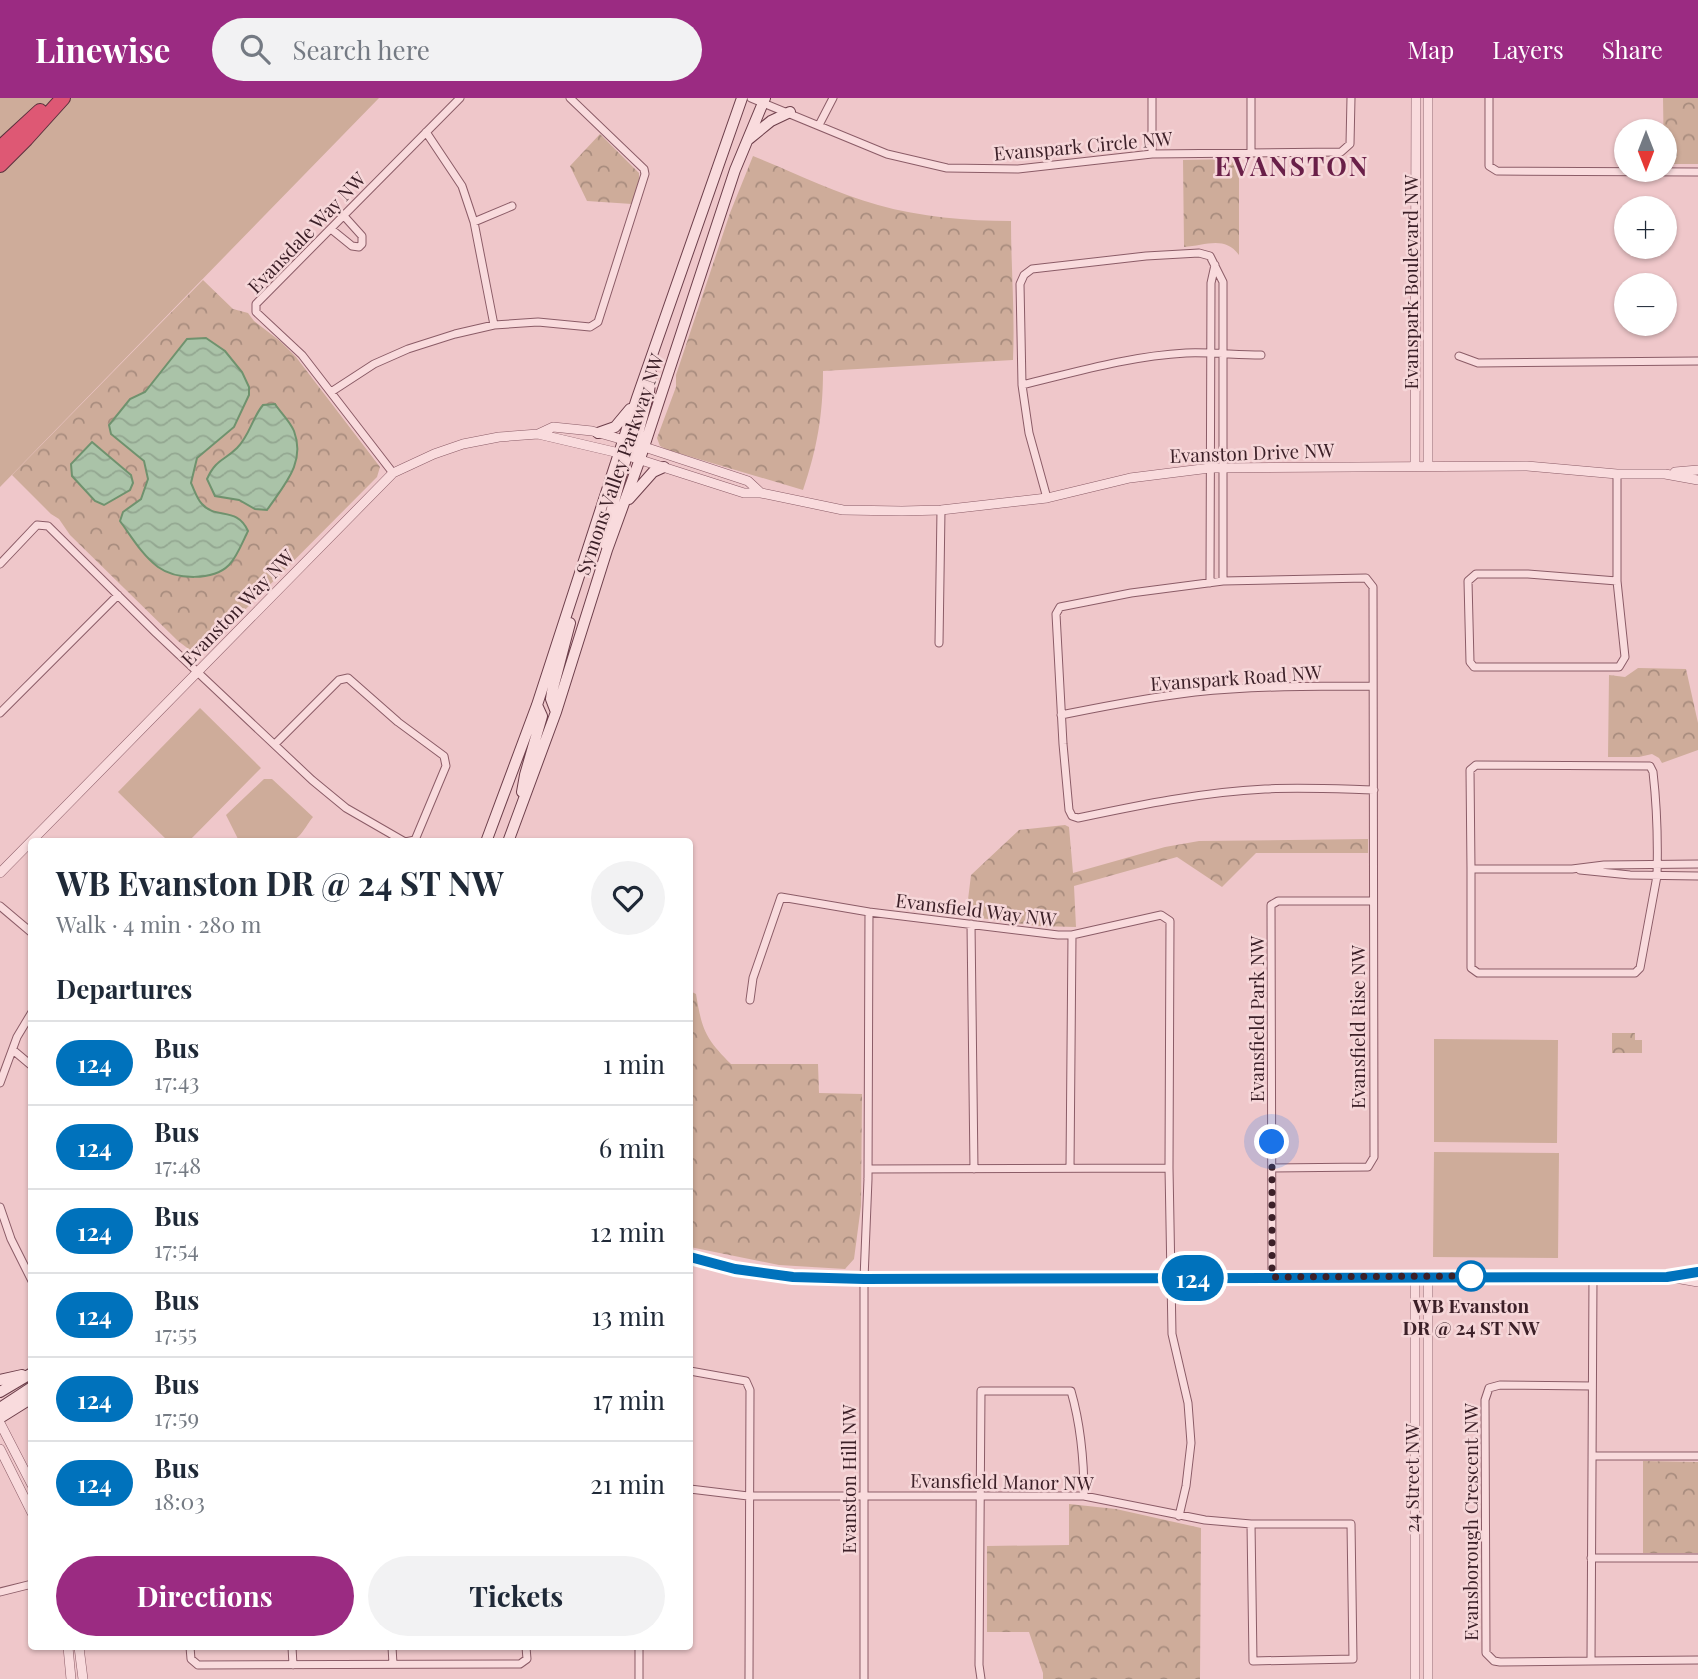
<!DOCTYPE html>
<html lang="en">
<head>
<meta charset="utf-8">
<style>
  body { margin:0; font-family:"Playfair Display",serif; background:#f2f2f3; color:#1f2937; height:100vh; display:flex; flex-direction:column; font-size:26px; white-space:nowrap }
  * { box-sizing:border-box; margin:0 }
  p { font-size:23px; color:#747a83 }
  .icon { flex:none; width:38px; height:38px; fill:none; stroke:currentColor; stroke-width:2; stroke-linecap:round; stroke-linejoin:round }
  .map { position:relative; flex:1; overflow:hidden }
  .details { position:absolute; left:28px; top:740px; width:665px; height:812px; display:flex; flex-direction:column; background:#fff; border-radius:7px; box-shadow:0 2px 5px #0004 }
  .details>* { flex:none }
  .badge { padding:0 14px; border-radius:23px; font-size:24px; line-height:46px }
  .needle { width:46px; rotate:180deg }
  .tools { position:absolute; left:1614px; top:21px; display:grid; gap:14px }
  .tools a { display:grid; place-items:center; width:63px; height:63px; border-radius:50%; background:#fff; box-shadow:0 2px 5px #0004; font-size:35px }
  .you { position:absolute; width:35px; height:35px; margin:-18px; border:5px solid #fff; border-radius:50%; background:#1a73e8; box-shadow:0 0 0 10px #1a73e833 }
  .map>.badge { position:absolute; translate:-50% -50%; box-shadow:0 0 0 4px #fff }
  h2 { padding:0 28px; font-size:26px; line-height:63px }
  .round { display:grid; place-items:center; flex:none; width:74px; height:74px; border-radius:37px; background:#f2f2f3 }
  .head { display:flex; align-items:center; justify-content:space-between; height:119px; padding:0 28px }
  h1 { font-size:33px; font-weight:700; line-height:52px }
  .button { display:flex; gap:14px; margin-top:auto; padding:14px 28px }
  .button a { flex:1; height:80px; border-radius:42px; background:#9b2b82; color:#fff; font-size:28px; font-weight:700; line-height:80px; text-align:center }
  .button a+a { background:#f2f2f3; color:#1f2937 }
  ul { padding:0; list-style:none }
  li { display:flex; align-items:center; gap:21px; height:84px; padding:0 28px; border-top:2px solid #e0e1e3 }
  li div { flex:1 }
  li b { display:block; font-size:26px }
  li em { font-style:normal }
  li .badge { min-width:77px; font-weight:700; text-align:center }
  header { display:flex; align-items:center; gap:42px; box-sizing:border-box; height:98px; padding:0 35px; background:#9b2b82; color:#fff }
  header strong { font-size:33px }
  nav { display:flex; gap:38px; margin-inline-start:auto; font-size:24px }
  .search { width:490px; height:63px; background:#f2f2f3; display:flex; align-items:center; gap:18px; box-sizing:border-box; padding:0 24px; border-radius:38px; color:#747a83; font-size:26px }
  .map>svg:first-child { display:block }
  .green { fill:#ceac9a }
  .park { fill:url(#park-crowns) }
  .water { fill:url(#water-waves); stroke:#6f926e; stroke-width:2 }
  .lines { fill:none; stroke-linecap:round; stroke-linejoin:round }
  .minor-casing { stroke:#8b5c67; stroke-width:9 }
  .tertiary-casing { stroke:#8b5c67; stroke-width:10 }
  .secondary-casing { stroke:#6d3f4b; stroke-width:12 }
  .motorway-casing { stroke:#59303c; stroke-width:16 }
  .minor { stroke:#f9dbdd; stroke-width:7 }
  .tertiary { stroke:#f9dbdd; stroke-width:9 }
  .secondary { stroke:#f9dbdd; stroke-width:10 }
  .motorway { stroke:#de5874; stroke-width:14 }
  .line-casing { stroke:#fff; stroke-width:16 }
  .line { stroke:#0072bc; stroke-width:10 }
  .walk { stroke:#3c2028; stroke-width:7; stroke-dasharray:0 12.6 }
  .stop-dot { fill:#fff; stroke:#0072bc; stroke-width:3.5 }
  .labels { text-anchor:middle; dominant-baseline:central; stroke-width:5; stroke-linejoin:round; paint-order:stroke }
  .street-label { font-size:19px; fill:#3c2028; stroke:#f6d7d9 }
  .stop-label { font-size:19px; font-weight:bold; fill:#3c2028; stroke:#f6d7d9 }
  .district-label { font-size:26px; font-weight:bold; letter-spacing:2px; fill:#691f48; stroke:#f6d7d9 }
</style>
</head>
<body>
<header>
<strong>Linewise</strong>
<div class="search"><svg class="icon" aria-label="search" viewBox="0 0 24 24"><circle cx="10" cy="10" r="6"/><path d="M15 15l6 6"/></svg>Search here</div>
<nav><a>Map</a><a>Layers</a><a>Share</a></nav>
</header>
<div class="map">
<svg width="1698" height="1581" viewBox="0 0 1698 1581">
  <defs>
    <pattern id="park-crowns" width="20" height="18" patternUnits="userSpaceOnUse" patternTransform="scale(1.75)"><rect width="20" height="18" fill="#ceac9a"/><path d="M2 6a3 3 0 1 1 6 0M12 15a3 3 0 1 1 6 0" fill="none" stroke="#a88c7e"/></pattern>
    <pattern id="water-waves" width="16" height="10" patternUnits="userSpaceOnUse" patternTransform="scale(1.75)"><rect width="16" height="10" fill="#aac3a8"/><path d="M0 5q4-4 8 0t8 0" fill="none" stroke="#93a791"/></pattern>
  </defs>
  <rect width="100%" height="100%" fill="#efc7ca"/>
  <!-- green -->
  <path class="green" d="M0 0H379L0 389Z
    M200 610 261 670 188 744H169L118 694Z
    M264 681H272L313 719C308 725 304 733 299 738 289 748 251 746 238 741L226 717Z
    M1434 941 1558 942 1557 1045 1434 1044Z
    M1434 1054 1559 1055 1558 1160 1433 1159Z"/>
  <!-- park -->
  <path class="park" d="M1663 0H1698V66H1664Z
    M600 36 639 75V82L632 106 587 103 570 68Z
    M753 58C795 75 835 95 878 107 921 119 966 123 1011 123 1011 170 1015 215 1013 262L823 273C823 317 817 351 803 392L668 352 660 348 657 340 676 289V277L730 115Z
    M1239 61V157C1224 137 1205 148 1184 149L1183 62Z
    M203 182 233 211 248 215 254 223 280 243 296 259 380 369 377 379 208 549 203 554 194 555 178 543 70 437 59 421 51 416 12 377Z
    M1638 570 1686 571 1698 625V652L1662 665 1659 660 1652 656 1639 659H1608L1609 577 1625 579Z
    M1065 727 1069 729 1073 775 1165 749 1199 743 1368 741V755H1256L1222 789 1177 759 1074 788 1076 829 1038 828 966 818 971 777 1019 732Z
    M690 893 696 896C702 932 705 940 731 966H818L819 995 862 996 861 1108 854 1161 845 1171 779 1167 690 1149Z
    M1612 935H1635V942H1642V955H1612Z
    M1643 1363 1698 1364V1455H1643Z
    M1069 1406 1116 1411 1201 1430 1200 1581H1043V1575L1029 1534H987V1448L1069 1447Z"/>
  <!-- water -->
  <path class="water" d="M206 240 225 253 242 274 249 289V297L234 329 197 360 191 385C194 391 197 401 202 406 216 422 237 408 248 433 243 443 237 459 229 467 213 483 176 482 158 469 142 457 131 438 120 423L123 414 141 401 148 381 144 363 111 336 109 327 130 301 145 294 187 241Z
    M275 306C280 314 290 323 294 333 306 365 284 387 267 412L255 411 239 402 215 398 207 381C216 361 224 363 237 350 250 337 252 320 263 307Z
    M92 344 131 377 133 385 130 392 104 407 95 403 72 378 71 366Z"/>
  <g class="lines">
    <defs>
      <path id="minor" d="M751 0 887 56 947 70 1018 71 1152 56 1341 54 1350 46 1351 0
        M1251 0V54
        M1489 0V68L1497 73 1698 74
        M819 27 833 0
        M426 34 462 88 474 124 494 227
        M1152 56V0
        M474 124 512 108
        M331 131 352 148 359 149 362 146V138L344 118
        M1459 258 1478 265 1698 263
        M1022 287C1076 274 1130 258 1186 255 1211 254 1236 257 1261 257
        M331 294 374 266 408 251 455 236 494 227 538 224 590 229 598 224 645 76 644 71 570 0
        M393 375 302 257 256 214V206L460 0
        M1047 400 1029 335 1022 287 1020 186 1024 177 1032 171 1146 158 1199 155 1210 158 1223 184V483
        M0 466 37 427 48 428 156 535 312 682 346 710 405 744 415 742 446 668 444 658 398 624 348 580 339 582 275 646
        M1617 483 1528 476H1476L1468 483 1470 564 1474 569H1619L1625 559 1617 483V376
        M1210 485 1211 185 1215 167
        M939 545 941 412
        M0 615 118 497
        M1061 617C1106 608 1150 599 1195 594 1254 588 1314 588 1373 588
        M1471 771V870L1478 875H1635L1640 870 1657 778C1658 743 1657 709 1653 674L1650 668 1476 667 1470 672 1471 771H1572L1604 767 1698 766
        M1580 772 1630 777 1698 778
        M0 808 32 835
        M971 826 974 1071
        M750 902 753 880 781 799 869 814
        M13 952 32 968
        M0 985 17 939 32 914
        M1070 1070 1072 837
        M1272 1070 1368 1069 1374 1059 1373 489 1366 480 1223 483 1131 495 1060 509 1056 516 1063 646 1069 712 1072 718 1078 720C1140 707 1202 694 1265 691 1301 689 1338 691 1374 692
        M868 1071 1169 1070
        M0 1109 11 1141 32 1183
        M1593 1178 1591 1563 1698 1562
        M1272 1179 1271 807 1278 803H1373
        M690 1273 746 1283 750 1292 749 1581
        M1592 1358H1698
        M690 1391 748 1398H1084L1205 1422 1251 1426H1351L1353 1561 1253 1563 1251 1426
        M1591 1460H1698
        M0 1494 32 1486
        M190 1549 191 1561 198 1567 520 1566 527 1561 526 1549
        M292 1549 293 1567
        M392 1549 393 1566
        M639 1549V1581
        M1591 1563 1500 1564 1494 1563 1486 1555 1485 1302 1489 1290 1500 1287 1592 1288
        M864 1581V1181L868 1081 869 814 1058 837H1072L1161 817 1170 823 1169 1070 1172 1236 1188 1305 1191 1345 1186 1388 1179 1418
        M981 1581 979 1567 981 1293H1071C1081 1328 1084 1361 1084 1398"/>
      <path id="tertiary" d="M538 336 619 355 744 395H761L843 412 902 413 941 412 1047 400 1130 380 1210 370 1527 368 1617 376H1665L1698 382
        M1415 368 1416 0
        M1428 368V0
        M1675 374 1698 372
        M0 775 393 375 434 356 463 346 499 339 538 336 553 329 592 333 617 340 748 383 761 395
        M690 1159 735 1171 793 1179 864 1181 1667 1179 1698 1174
        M1415 1179V1581
        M1675 1180 1698 1184
        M0 1325 32 1387
        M0 1351 32 1415
        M68 1549 71 1581
        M79 1549 83 1581
        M1428 1581V1178"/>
      <path id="secondary" d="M749 41 771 23 790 14
        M598 335 615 329 630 311
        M640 361 636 355 635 347 649 294 651 275
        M629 401 653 374 664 369
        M605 446 603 443 627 357 628 351 624 342
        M556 614 551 601 552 594 570 525
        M522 694 525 677 542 618 537 607
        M486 744 537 607 637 300 742 0
        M508 744 556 614 607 452 640 361 735 72 765 0
        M0 1282 22 1277
        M0 1294 32 1275
        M0 1310 32 1289
        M0 1320 32 1300"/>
      <path id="motorway" d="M0 50 40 13
        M0 67 26 41 63 0"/>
    </defs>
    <!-- minor casing -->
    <use href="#minor" class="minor-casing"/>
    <!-- tertiary casing -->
    <use href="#tertiary" class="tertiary-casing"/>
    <!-- secondary casing -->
    <use href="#secondary" class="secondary-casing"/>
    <!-- motorway casing -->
    <use href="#motorway" class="motorway-casing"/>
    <!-- minor -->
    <use href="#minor" class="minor"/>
    <!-- tertiary -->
    <use href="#tertiary" class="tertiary"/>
    <!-- secondary -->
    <use href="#secondary" class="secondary"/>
    <!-- motorway -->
    <use href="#motorway" class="motorway"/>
  </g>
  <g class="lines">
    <defs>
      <path id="line" d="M690 1159 735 1171 793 1179 864 1181 1667 1179 1698 1174"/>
    </defs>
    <!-- line casing -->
    <use href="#line" class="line-casing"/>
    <!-- line -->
    <use href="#line" class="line"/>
    <!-- walk -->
    <path class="walk" d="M1272 1044V1179L1471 1178"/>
  </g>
  <!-- markers -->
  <circle class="stop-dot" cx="1471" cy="1178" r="14"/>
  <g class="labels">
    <!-- street labels -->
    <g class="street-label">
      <text transform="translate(1083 47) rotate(-5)">Evanspark Circle NW</text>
      <text transform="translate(306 134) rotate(-46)">Evansdale Way NW</text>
      <text transform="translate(1410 184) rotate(-90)">Evanspark Boulevard NW</text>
      <text transform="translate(1252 354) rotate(-2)">Evanston Drive NW</text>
      <text transform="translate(619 366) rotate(-71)">Symons Valley Parkway NW</text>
      <text transform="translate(237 509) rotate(-46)">Evanston Way NW</text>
      <text transform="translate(1236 579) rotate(-4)">Evanspark Road NW</text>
      <text transform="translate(976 811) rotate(7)">Evansfield Way NW</text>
      <text transform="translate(1256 921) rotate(-90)">Evansfield Park NW</text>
      <text transform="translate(1357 929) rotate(-90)">Evansfield Rise NW</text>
      <text transform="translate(1411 1380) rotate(-90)">24 Street NW</text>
      <text transform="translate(848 1381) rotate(-90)">Evanston Hill NW</text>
      <text transform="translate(1002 1383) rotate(1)">Evansfield Manor NW</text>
      <text transform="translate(1470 1424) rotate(-90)">Evansborough Crescent NW</text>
    </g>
    <!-- stop labels -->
    <g class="stop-label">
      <text x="1471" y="1207">WB Evanston<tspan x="1471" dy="22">DR @ 24 ST NW</tspan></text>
    </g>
    <!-- district labels -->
    <g class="district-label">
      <text x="1292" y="67">EVANSTON</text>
    </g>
  </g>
</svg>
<div class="tools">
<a><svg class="needle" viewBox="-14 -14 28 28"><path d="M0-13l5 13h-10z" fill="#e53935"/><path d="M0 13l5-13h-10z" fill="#747a83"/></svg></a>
<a>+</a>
<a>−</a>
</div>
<div class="you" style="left:1272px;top:1044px"></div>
<b class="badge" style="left:1193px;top:1180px;background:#0072bc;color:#fff">124</b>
<section class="details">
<div class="head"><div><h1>WB Evanston DR @ 24 ST NW</h1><p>Walk · 4 min · 280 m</p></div><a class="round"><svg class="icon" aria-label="heart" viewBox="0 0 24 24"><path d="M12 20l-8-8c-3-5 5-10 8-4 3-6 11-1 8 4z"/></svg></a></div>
<h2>Departures</h2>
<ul>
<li><span class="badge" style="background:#0072bc;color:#fff">124</span><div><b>Bus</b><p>17:43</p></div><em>1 min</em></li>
<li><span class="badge" style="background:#0072bc;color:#fff">124</span><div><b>Bus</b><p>17:48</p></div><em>6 min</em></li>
<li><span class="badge" style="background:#0072bc;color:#fff">124</span><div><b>Bus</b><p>17:54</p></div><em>12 min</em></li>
<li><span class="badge" style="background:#0072bc;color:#fff">124</span><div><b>Bus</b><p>17:55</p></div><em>13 min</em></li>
<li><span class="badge" style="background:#0072bc;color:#fff">124</span><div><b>Bus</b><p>17:59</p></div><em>17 min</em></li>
<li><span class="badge" style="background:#0072bc;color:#fff">124</span><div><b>Bus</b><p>18:03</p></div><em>21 min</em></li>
</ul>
<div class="button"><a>Directions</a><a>Tickets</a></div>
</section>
</div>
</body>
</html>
